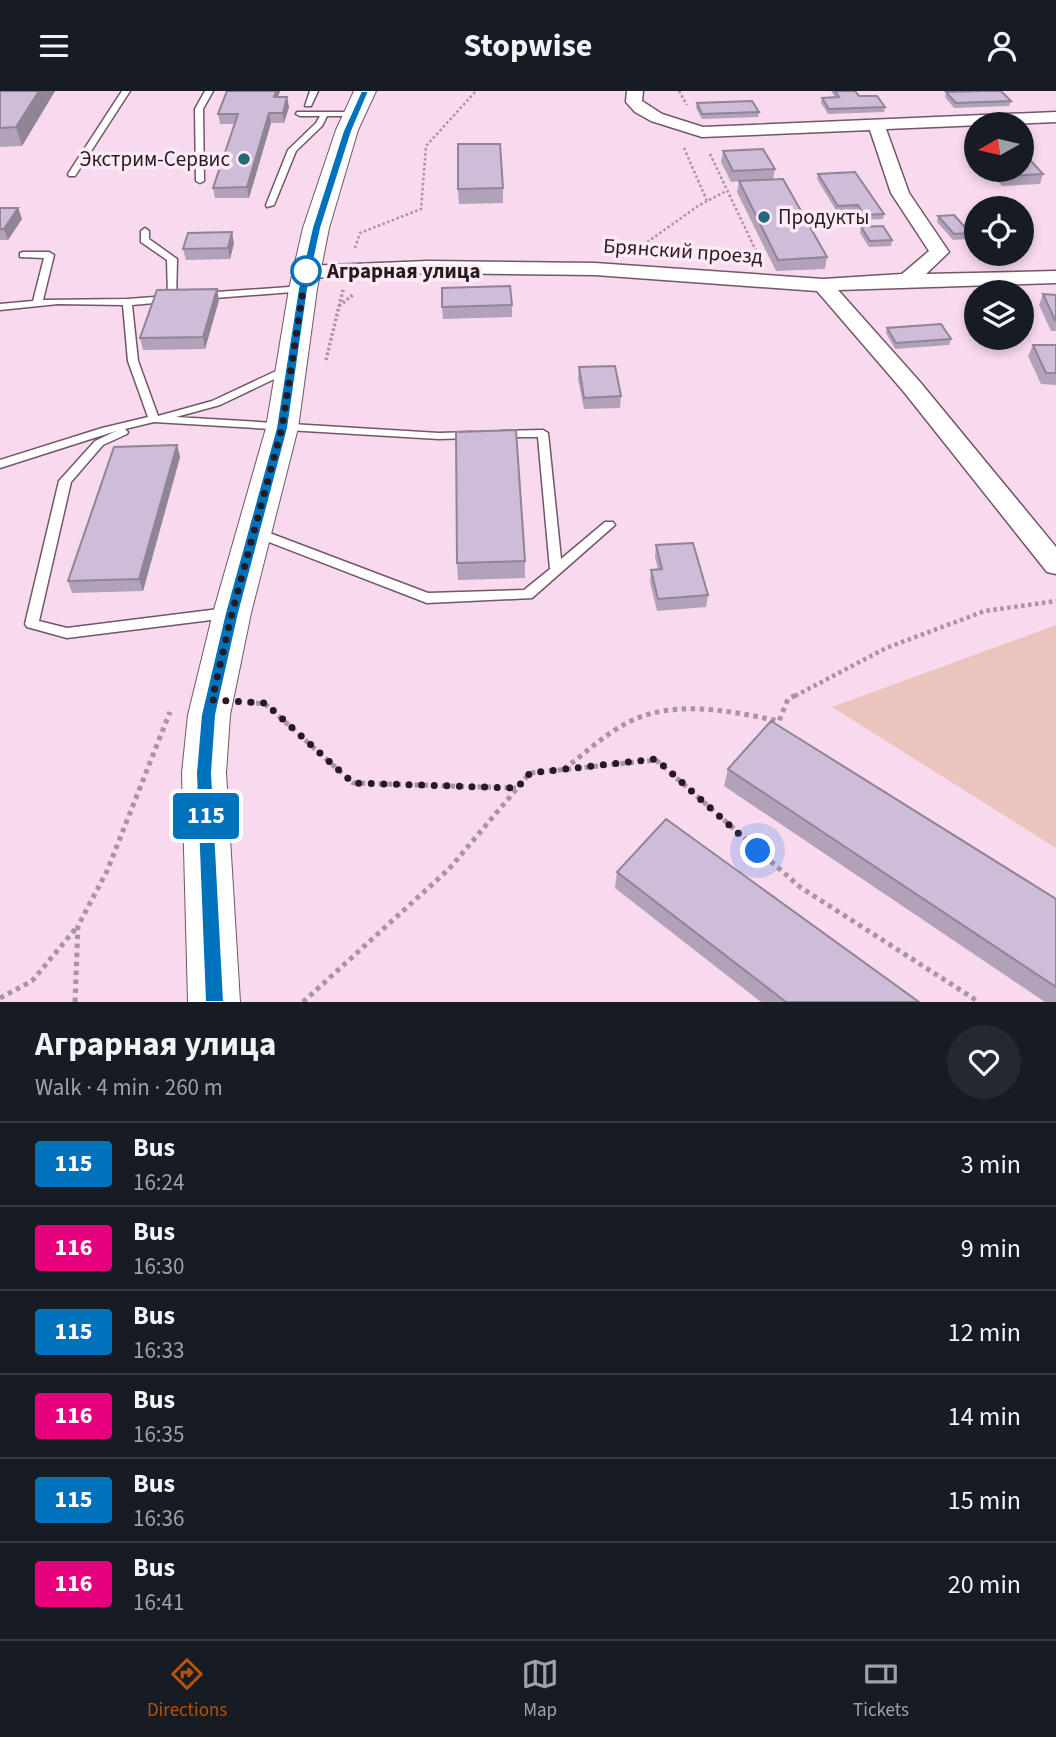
<!DOCTYPE html>
<html lang="en">
<head>
<meta charset="utf-8">
<style>
  body { margin:0; font-family:"Source Sans 3",sans-serif; background:#242831; color:#f1f3f6; height:100vh; display:flex; flex-direction:column; font-size:26px; white-space:nowrap }
  * { box-sizing:border-box; margin:0 }
  p { font-size:23px; color:#9ea1a6 }
  .icon { flex:none; width:38px; height:38px; fill:none; stroke:currentColor; stroke-width:2; stroke-linecap:round; stroke-linejoin:round }
  .map { position:relative; height:911px; overflow:hidden }
  .panel { display:flex; flex-direction:column; background:#171b24; flex:1 }
  .panel>* { flex:none }
  .badge { padding:0 14px; border-radius:5px; font-size:24px; line-height:46px }
  .needle { width:46px; rotate:262deg }
  .buttons { position:absolute; left:964px; top:21px; display:grid; gap:14px }
  .buttons a { display:grid; place-items:center; width:70px; height:70px; border-radius:50%; background:#171b24; box-shadow:0 4px 10px #0003; font-size:35px }
  .you { position:absolute; width:35px; height:35px; margin:-18px; border:5px solid #fff; border-radius:50%; background:#1a73e8; box-shadow:0 0 0 10px #1a73e833 }
  .map>.badge { position:absolute; translate:-50% -50%; box-shadow:0 0 0 4px #fff }
  .round { display:grid; place-items:center; flex:none; width:74px; height:74px; border-radius:37px; background:#242831 }
  .headline { display:flex; align-items:center; justify-content:space-between; height:119px; padding:0 35px }
  h1 { font-size:33px; font-weight:700; line-height:52px }
  ul { padding:0; list-style:none }
  li { display:flex; align-items:center; gap:21px; height:84px; padding:0 35px; border-top:2px solid #363941 }
  li div { flex:1 }
  li b { display:block; font-size:26px }
  li em { font-style:normal }
  li .badge { min-width:77px; font-weight:700; text-align:center }
  header { display:flex; justify-content:space-between; align-items:center; height:91px; padding:0 35px; background:#171b24; font-size:32px; font-weight:700 }
  .tab-bar { display:flex; justify-content:space-around; align-items:center; height:98px; border-top:2px solid #363941; background:#171b24; font-size:19px; color:#9ea1a6 }
  .tab-bar a { display:grid; justify-items:center; gap:4px }
  .tab-bar .current { color:#b45309 }
  .map>svg:first-child { display:block }
  .green { fill:#ecc4be }
  .lines { fill:none; stroke-linecap:round; stroke-linejoin:round }
  .lane-casing { stroke:#715769; stroke-width:3 }
  .street-casing { stroke:#715769; stroke-width:3 }
  .secondary-casing { stroke:#715769; stroke-width:2 }
  .path-far3 { stroke:#aa93a2; stroke-width:2.5; stroke-dasharray:2.5 2.5; stroke-linecap:butt }
  .path-far2 { stroke:#aa93a2; stroke-width:3.5; stroke-dasharray:2.5 2.5; stroke-linecap:butt }
  .path-far1 { stroke:#aa93a2; stroke-width:4.5; stroke-dasharray:3.5 3.5; stroke-linecap:butt }
  .path { stroke:#aa93a2; stroke-width:5; stroke-dasharray:4.5 4.5; stroke-linecap:butt }
  .lane { fill:#fff; fill-rule:evenodd }
  .street { fill:#fff; fill-rule:evenodd }
  .secondary { fill:#fff; fill-rule:evenodd }
  .wall { fill:#b1a2ba }
  .shaded-wall { fill:#908497 }
  .building { fill:#cebcd8; stroke:#908497; stroke-width:2 }
  .line { fill:#0072bc; stroke:#fff; stroke-width:2 }
  .walk { stroke:#261b22; stroke-width:7; stroke-dasharray:0 12.6 }
  .poi-dot { fill:#236978; stroke:#fdeaf6; stroke-width:2.5 }
  .stop-dot { fill:#fff; stroke:#0072bc; stroke-width:3.5 }
  .labels { text-anchor:middle; dominant-baseline:central; stroke-width:7; stroke-linejoin:round; paint-order:stroke }
  .far-poi-label { font-size:21px; fill:#261b22; stroke:#fdeaf6; text-anchor:end }
  .far-street-label { font-size:21px; fill:#261b22; stroke:#fdeaf6 }
  .far-stop-label { font-size:21px; font-weight:bold; fill:#261b22; stroke:#fdeaf6; text-anchor:start }
</style>
</head>
<body>
<header><svg class="icon" aria-label="menu" viewBox="0 0 24 24"><path d="M4 6h16M4 12h16M4 18h16"/></svg>Stopwise<svg class="icon" aria-label="person" viewBox="0 0 24 24"><circle cx="12" cy="8" r="4"/><path d="M4 21q1-7 8-7t8 7"/></svg></header>
<div class="map">
<svg width="1056" height="911" viewBox="0 0 1056 911">
  <rect width="100%" height="100%" fill="#f8d9ed"/>
  <!-- green -->
  <path class="green" d="M1056 534V757L832 616Z"/>
  <g class="lines">
    <defs>
      <path id="lane" d="M122 0H130L75 85H69L68 83Z
        M205 0H213L203 18 204 90 200 92 196 90 195 18Z
        M310 0H318L311 15H305Z
        M297 21H354L358 23 354 25H327L322 35 296 60 274 114 267 116 266 114 288 59 316 32 320 25H300L296 23Z
        M145 137 149 140V148L177 168 176 210 132 214 138 270 158 325 212 310 289 274 293 275V279L220 314 176 326 439 342 473 341 479 344 473 347 439 348 154 331 125 338 128 341 127 343 103 354 71 391 39 530 67 537 227 517 232 519 233 522 232 525 227 527 67 547 27 536 25 533 59 390 95 350 116 340 0 377V369L102 337 148 326 128 270 123 214 58 213 0 219V213L33 210 44 167 20 166V162L23 161H49L54 164 43 209 127 208 168 205 167 169 141 151V140Z
        M303 195 306 196V200L202 208 197 205 202 202Z
        M543 339 548 342 561 468 605 431H613L615 434 532 507 427 512 251 444 249 441 251 438H259L428 502 524 499 550 478 538 346H502L497 343 502 340Z"/>
      <path id="street" d="M627 0H643L642 10 662 23 703 36 1056 21V31L886 38 909 102 949 161 926 183 1056 180V192L838 199 920 291 1056 456V483L1047 481 904 301 817 200 595 184 428 182 306 187 299 185 296 181 299 177 306 175 428 170 595 172 823 188 902 183 929 160 891 102 870 39 702 46 651 30 635 21 626 11Z"/>
      <path id="secondary" d="M354 0H376L358 39 329 137 317 198 298 337 251 522 230 624 226 682 240 911H188L182 682 188 624 213 522 266 337 289 198 303 137 336 39Z"/>
    </defs>
    <!-- lane casing -->
    <use href="#lane" class="lane-casing"/>
    <!-- street casing -->
    <use href="#street" class="street-casing"/>
    <!-- secondary casing -->
    <use href="#secondary" class="secondary-casing"/>
    <!-- path-far3 -->
    <path class="path-far3" d="M679 0 687 14
      M684 57 707 110
      M710 63 756 160
      M355 157 360 142 421 118 426 55 476 0
      M639 157 698 115 726 100"/>
    <!-- path-far2 -->
    <path class="path-far2" d="M755 158 760 169
      M339 215 354 203
      M326 269 343 199"/>
    <!-- path-far1 -->
    <path class="path-far1" d="M795 605 886 557 985 520 1056 510"/>
    <!-- path -->
    <path class="path" d="M247 611 265 613 353 692 516 697
      M564 678C584 663 603 645 625 633 672 607 729 620 779 630L788 608 798 603
      M0 907 32 890 77 836
      M75 911 78 835 107 780 170 621
      M303 911 449 778 530 682 656 669 800 796 979 911"/>
    <!-- lane -->
    <use href="#lane" class="lane"/>
    <!-- street -->
    <use href="#street" class="street"/>
    <!-- secondary -->
    <use href="#secondary" class="secondary"/>
  </g>
  <!-- wall -->
  <path class="wall" d="M0 0H55L22 55 0 56Z
    M227 0H280L278 6 289 16 284 32H271L249 107H215L213 97 234 33H220L218 23Z
    M831 0H855L859 5 885 16 884 21 828 23 821 12 822 7 835 6Z
    M946 1 1011 10 1009 15 954 17 945 6Z
    M697 12 759 21 758 26 702 28 696 17Z
    M723 60 775 78 773 89 827 166 825 178 776 180 737 101 739 90 731 91 721 71Z
    M991 79H1022L1043 83 1040 93 1002 95 990 82Z
    M818 83 884 123 883 128 863 129 857 120 837 121 817 88Z
    M503 97V112L459 113 458 98Z
    M0 117H18L22 128 8 149H0Z
    M938 125 970 142 968 148 953 149 937 131Z
    M861 136 892 149 891 155 869 156 860 142Z
    M234 152 230 168 186 169 183 158Z
    M217 198 219 209 205 258 143 259 140 247Z
    M1043 203 1056 204V240H1051L1039 214Z
    M512 214V226L443 228 442 216Z
    M887 237 951 248 949 254 895 258 886 242Z
    M1033 254H1056V294L1041 293 1028 265Z
    M579 276 621 305 620 317 584 318 578 288Z
    M177 354 180 366 143 500 72 502 68 490Z
    M656 454 708 504 706 516 657 520 650 491 651 479 658 478 655 466Z
    M525 470V487L458 489 457 472Z
    M728 678 1056 808V911H1045L724 695Z
    M617 781 919 911H761L615 797Z"/>
  <!-- shaded-wall -->
  <path class="shaded-wall" d="M39 0H55L22 55 16 36Z
    M276 0H280L275 16 274 6Z
    M287 6 289 16 284 32 283 22Z
    M269 22 271 32 249 107 247 96Z
    M18 117 22 128 8 149 4 138Z
    M232 141 234 152 230 168 228 157Z
    M217 198 219 209 205 258 203 246Z
    M177 354 180 366 143 500 139 488Z"/>
  <!-- building -->
  <path class="building" d="M0 0H39L16 36 0 37Z
    M227 0H276L274 6H287L283 22H269L247 96 213 97 238 23H218Z
    M835 0H855L859 5H877L885 16 829 18 822 7 839 6Z
    M981 0H1001L1011 10 956 12 946 1Z
    M752 10 759 21 702 23 697 12Z
    M458 53H500L503 97 458 98Z
    M763 58 775 78 733 80 723 60Z
    M1031 70 1043 83 1005 85 1000 79H1022V71Z
    M855 81 884 123 864 124 858 114 838 115 818 83Z
    M783 88 827 166 778 169 739 90Z
    M0 117H18L4 138H0Z
    M954 124 970 142 954 143 938 125Z
    M883 135 892 149 870 150 861 136Z
    M232 141 228 157 183 158 188 142Z
    M510 195 512 214 442 216V197Z
    M217 198 203 246 140 247 157 199Z
    M1043 203 1056 204V229H1055Z
    M941 233 951 248 896 252 887 237Z
    M1033 254H1056V282H1046Z
    M615 275 621 305 584 307 579 276Z
    M516 339 525 470 457 472 456 341Z
    M177 354 139 488 68 490 114 356Z
    M693 452 708 504 658 508 651 479 662 478 656 454Z
    M771 630 1056 808V896L728 678Z
    M666 728 919 911H786L617 781Z"/>
  <!-- line -->
  <path class="line" d="M361 0H369L352 40 321 137 308 198 288 337 239 522 216 624 212 682 224 911H205L196 682 201 624 225 522 276 337 298 198 312 137 343 40Z"/>
  <g class="lines">
    <!-- walk -->
    <path class="walk" d="M306 180 282 337 232 522 212 609 265 612 353 692 517 697 530 682 656 668 758 760"/>
  </g>
  <!-- markers -->
  <g class="poi-dot">
    <circle cx="244" cy="68" r="7"/>
    <circle cx="764" cy="126" r="7"/>
  </g>
  <circle class="stop-dot" cx="306" cy="180" r="14"/>
  <g class="labels">
    <!-- far-poi labels -->
    <g class="far-poi-label">
      <text x="230" y="68">Экстрим-Сервис</text>
      <text x="778" y="126" text-anchor="start">Продукты</text>
    </g>
    <!-- far-street labels -->
    <g class="far-street-label">
      <text transform="translate(683 160) rotate(4)">Брянский проезд</text>
    </g>
    <!-- far-stop labels -->
    <g class="far-stop-label">
      <text x="327" y="180">Аграрная улица</text>
    </g>
  </g>
</svg>
<div class="buttons">
<a><svg class="needle" viewBox="-14 -14 28 28"><path d="M0-13l5 13h-10z" fill="#e53935"/><path d="M0 13l5-13h-10z" fill="#9ea1a6"/></svg></a>
<a><svg class="icon" aria-label="locate" viewBox="0 0 24 24"><circle cx="12" cy="12" r="6"/><path d="M12 2v4M12 18v4M2 12h4M18 12h4"/></svg></a>
<a><svg class="icon" aria-label="layers" viewBox="0 0 24 24"><path d="M12 4l9 5-9 5-9-5zM3 14l9 5 9-5"/></svg></a>
</div>
<div class="you" style="left:758px;top:760px"></div>
<b class="badge" style="left:206px;top:725px;background:#0072bc;color:#fff">115</b>
</div>
<section class="panel">
<div class="headline"><div><h1>Аграрная улица</h1><p>Walk · 4 min · 260 m</p></div><a class="round"><svg class="icon" aria-label="heart" viewBox="0 0 24 24"><path d="M12 20l-8-8c-3-5 5-10 8-4 3-6 11-1 8 4z"/></svg></a></div>
<ul>
<li><span class="badge" style="background:#0072bc;color:#fff">115</span><div><b>Bus</b><p>16:24</p></div><em>3 min</em></li>
<li><span class="badge" style="background:#e6007e;color:#fff">116</span><div><b>Bus</b><p>16:30</p></div><em>9 min</em></li>
<li><span class="badge" style="background:#0072bc;color:#fff">115</span><div><b>Bus</b><p>16:33</p></div><em>12 min</em></li>
<li><span class="badge" style="background:#e6007e;color:#fff">116</span><div><b>Bus</b><p>16:35</p></div><em>14 min</em></li>
<li><span class="badge" style="background:#0072bc;color:#fff">115</span><div><b>Bus</b><p>16:36</p></div><em>15 min</em></li>
<li><span class="badge" style="background:#e6007e;color:#fff">116</span><div><b>Bus</b><p>16:41</p></div><em>20 min</em></li>
</ul>
</section>
<nav class="tab-bar">
<a class="current"><svg class="icon" aria-label="directions" viewBox="0 0 24 24"><path d="M12 3l9 9-9 9-9-9zM9 14v-3h6M13 9l2 2-2 2"/></svg>Directions</a>
<a><svg class="icon" aria-label="map" viewBox="0 0 24 24"><path d="M3 6l6-2 6 2 6-2v14l-6 2-6-2-6 2zM9 4v14M15 6v14"/></svg>Map</a>
<a><svg class="icon" aria-label="tickets" viewBox="0 0 24 24"><path d="M3 7h18v10H3zM15 7v10"/></svg>Tickets</a>
</nav>
</body>
</html>
